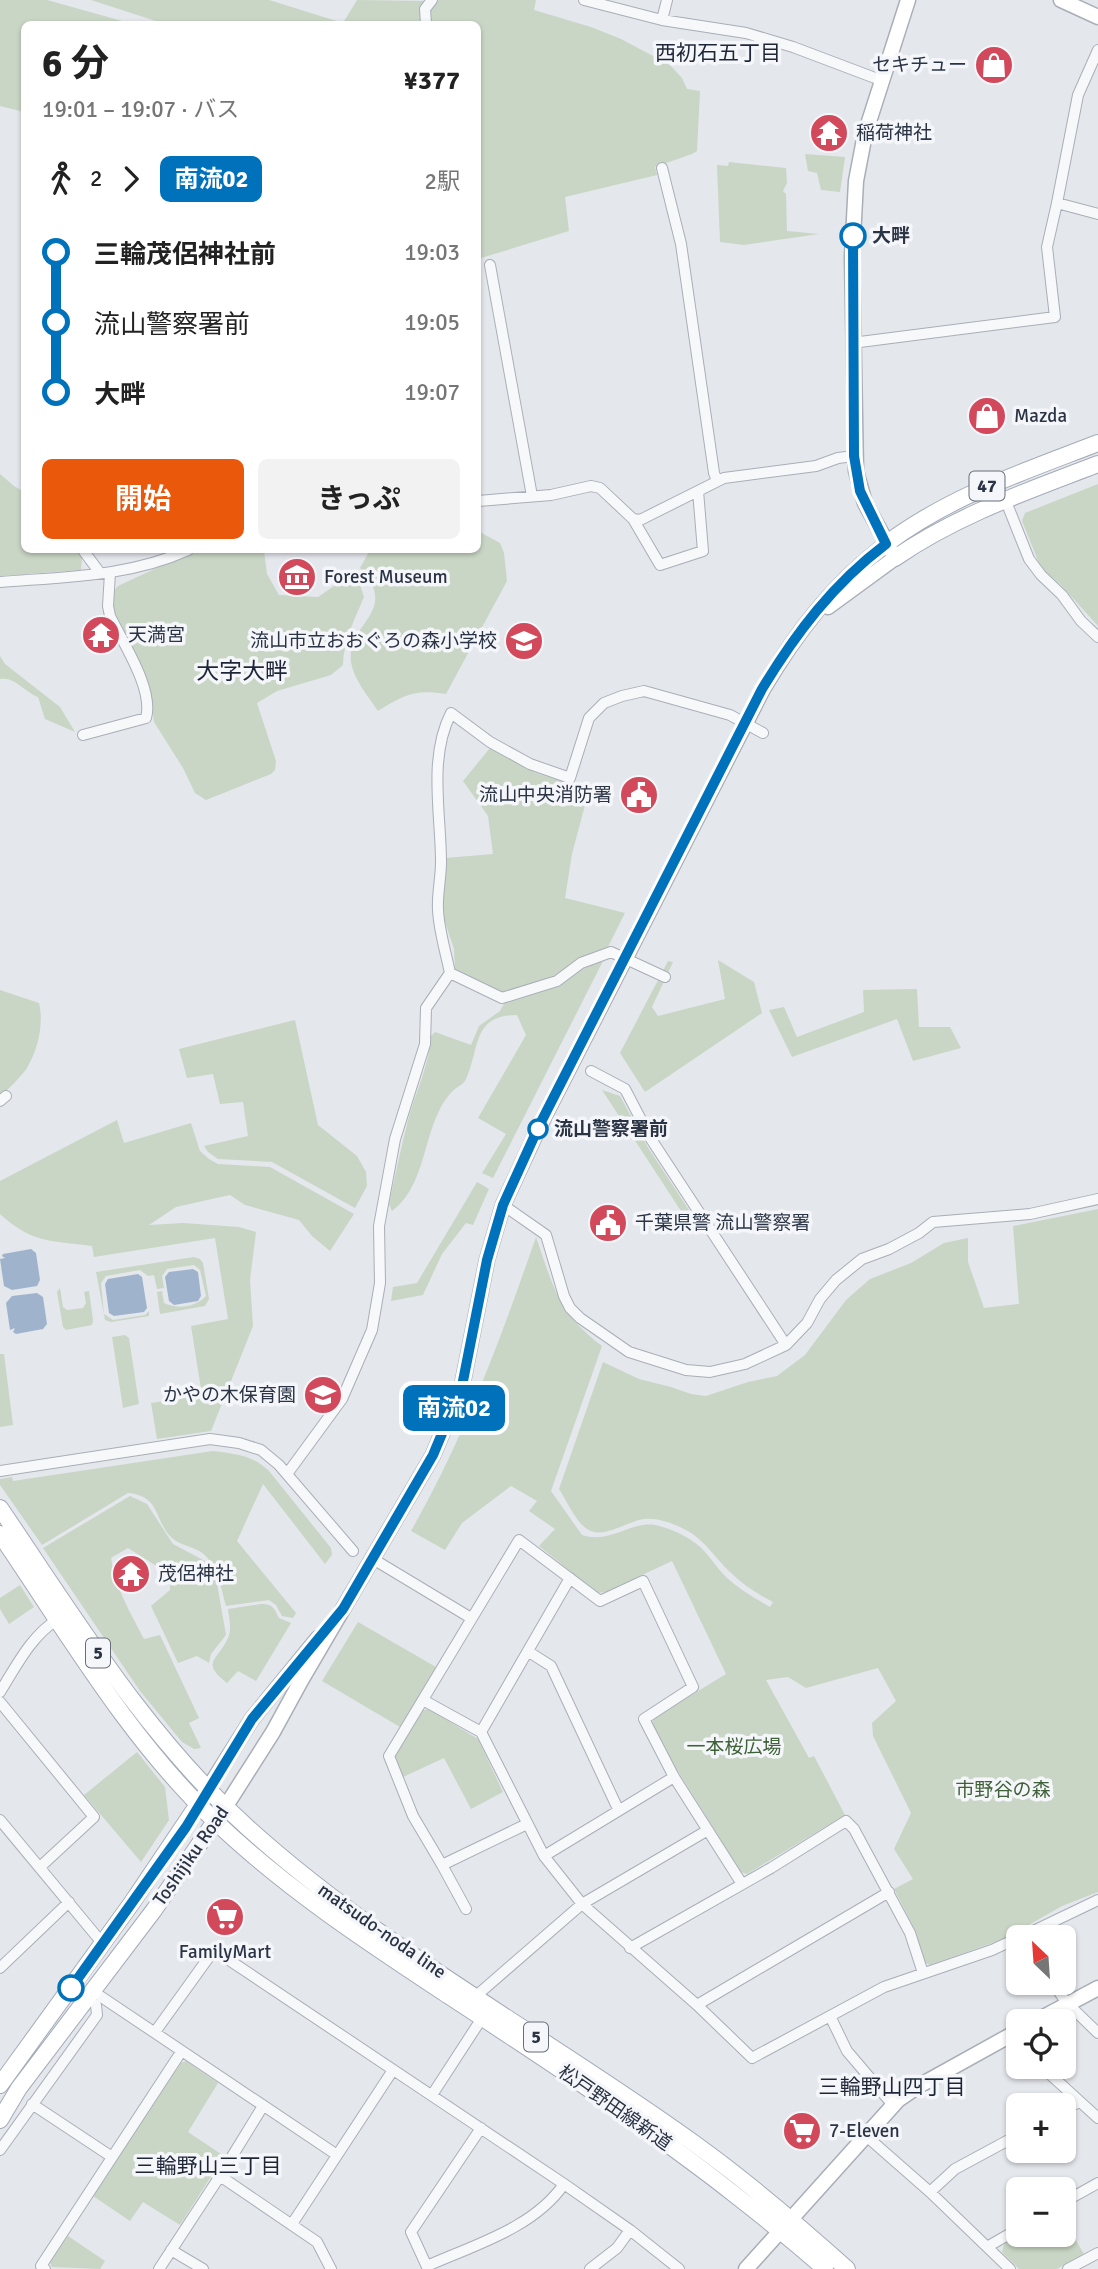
<!DOCTYPE html>
<html lang="ja">
<head>
<meta charset="utf-8">
<style>
  body { margin:0; font-family:Signika,"Noto Sans JP",sans-serif; background:#f2f2f2; color:#222; height:100vh; display:flex; flex-direction:column; font-size:26px; white-space:nowrap }
  * { box-sizing:border-box; margin:0 }
  p { font-size:23px; color:#767676 }
  .icon { flex:none; width:38px; height:38px; fill:none; stroke:currentColor; stroke-width:2; stroke-linecap:round; stroke-linejoin:round }
  .map { position:relative; flex:1; overflow:hidden }
  .panel { position:absolute; left:21px; top:21px; width:460px; height:532px; display:flex; flex-direction:column; background:#fff; border-radius:10px; box-shadow:0 2px 5px #0004 }
  .panel>* { flex:none }
  .badge { padding:0 14px; border-radius:10px; font-size:24px; line-height:46px }
  .needle { width:46px; rotate:335deg }
  .fabs { position:absolute; left:1006px; top:1925px; display:grid; gap:14px }
  .fabs a { display:grid; place-items:center; width:70px; height:70px; border-radius:10px; background:#fff; box-shadow:0 2px 5px #0004; font-size:35px }
  .map>.badge { position:absolute; translate:-50% -50%; box-shadow:0 0 0 4px #fff }
  .legs { display:flex; align-items:center; gap:10px; height:77px; padding:0 21px; font-size:23px }
  .legs p { margin-inline-start:auto }
  .head { display:flex; align-items:center; justify-content:space-between; height:119px; padding:0 21px }
  h1 { font-size:38px; font-weight:700; line-height:52px }
  .primary-button { display:flex; gap:14px; margin-top:auto; padding:14px 21px }
  .primary-button a { flex:1; height:80px; border-radius:10px; background:#ea580c; color:#fff; font-size:28px; font-weight:700; line-height:80px; text-align:center }
  .primary-button a+a { background:#f2f2f2; color:#222 }
  ul { padding:0 21px; list-style:none }
  li { display:flex; align-items:center; gap:24px; height:70px; font-size:26px }
  li i { display:grid; place-items:center; width:10px; height:100%; margin:0 9px; background:currentColor }
  li i::after { content:''; width:18px; height:18px; margin:-9px; border:5px solid; border-radius:50%; background:#fff }
  li p { margin-inline-start:auto }
  li:first-child i { background:linear-gradient(#0000 50%,currentColor 0) }
  li:last-child i { background:linear-gradient(currentColor 50%,#0000 0) }
  .map>svg:first-child { display:block }
  .green { fill:#c9d6c5 }
  .water { fill:#9fb4cc }
  .lines { fill:none; stroke-linecap:round; stroke-linejoin:round }
  .street-casing { stroke:#a9aeb7; stroke-width:12 }
  .secondary-casing { stroke:#a9aeb7; stroke-width:17 }
  .primary-casing { stroke:#a3abb8; stroke-width:18 }
  .street { stroke:#f7f8fa; stroke-width:10 }
  .secondary { stroke:#fff; stroke-width:14 }
  .primary { stroke:#fff; stroke-width:16 }
  .line-1-casing { stroke:#fff; stroke-width:16 }
  .line-1 { stroke:#0072bc; stroke-width:10 }
  .stop-1-dot { fill:#fff; stroke:#0072bc; stroke-width:3.5 }
  .labels { text-anchor:middle; dominant-baseline:central; stroke-width:7; stroke-linejoin:round; paint-order:stroke }
  .shield { fill:#f4f6f9; stroke:#676e7b; stroke-width:2 }
  .shield-label { font-size:18px; font-weight:bold; fill:#2b3445 }
  .poi-label { font-size:19px; fill:#2b3445; stroke:#f4f6f9; text-anchor:start }
  .stop-label { font-size:19px; font-weight:bold; fill:#2b3445; stroke:#f4f6f9; text-anchor:start }
  .park-label { font-size:19px; fill:#3f6138; stroke:#f4f6f9 }
  .street-label { font-size:19px; fill:#2b3445; stroke:#f4f6f9 }
  .neighbourhood-label { font-size:21px; fill:#1d2536; stroke:#f4f6f9 }
  .quarter-label { font-size:23px; fill:#1d2536; stroke:#f4f6f9 }
</style>
</head>
<body>
<div class="map">
<svg width="1098" height="2269" viewBox="0 0 1098 2269">
  <rect width="100%" height="100%" fill="#e4e7ec"/>
  <!-- green -->
  <path class="green" d="M0 0H47L133 24H24V112L0 106Z
    M91 0H269L343 23 357 0 426 1 421 7V24H165Z
    M439 0H536L534 10 591 27 621 39 670 65 682 78 687 89 700 91 697 151 692 154 655 167 657 175 565 197 569 231 478 259V24H430L429 10Z
    M805 154 845 157 840 192 821 190 817 173 808 171Z
    M729 162 786 168 787 183 783 191 786 194 787 231 819 234 744 245 720 242 717 165 728 166Z
    M0 474 14 486 24 492V550H75L82 557 81 570 0 576Z
    M1098 484V626L1060 584 1041 568 1022 521 1025 513Z
    M478 531 500 543 504 553 507 581 446 694C414 689 404 695 378 711 368 696 354 680 351 662 346 622 401 613 360 568L370 550H478Z
    M195 550H264L267 574 279 595 318 597 334 586 343 574 359 582 364 597C355 618 343 642 343 665L331 675 277 691 257 703 276 761 275 770 271 774 206 800 195 793 183 768 154 722 150 693 111 610 114 591 118 586Z
    M0 656 5 664 60 707 75 732 45 719 38 697C25 692 14 676 0 679Z
    M490 748 536 773 589 790 572 854 565 898 625 913 607 949 587 955 556 979 508 995 455 969 454 949 443 916 445 858 493 854 488 816 463 781Z
    M605 957 493 1178 482 1173 506 1134 478 1118 526 1035 517 1015C472 1015 480 1048 466 1079 463 1085 460 1085 455 1089 449 1094 442 1104 439 1111 423 1143 423 1188 392 1211L389 1204C395 1176 401 1148 408 1120 416 1091 429 1066 431 1036L435 1032 471 1045 479 1026 500 1011 506 1000 541 992 562 983 583 966Z
    M718 960 754 982 762 1013 645 1092 620 1053 668 961 673 962 652 1007 658 1016 725 999Z
    M917 989 919 1027H950L961 1048 913 1061 897 1019 792 1057 769 1010 784 1007 797 1037 864 1012 863 990Z
    M0 990 39 1003C44 1023 38 1050 27 1068 20 1078 9 1088 0 1097Z
    M295 1020 318 1125 357 1156 366 1172 367 1186 355 1208 272 1162 218 1159 208 1152 204 1146 248 1136 243 1102 220 1104 213 1074 187 1078 179 1049Z
    M602 1090 620 1096 647 1146 700 1227 694 1231Z
    M117 1120 124 1143 191 1123 200 1151 209 1159 218 1164 270 1167 354 1214 330 1251 312 1236 299 1220 245 1205 230 1195 176 1207 149 1225 183 1223 239 1227 256 1232 250 1280 253 1326 211 1431 157 1439 151 1403 202 1395 191 1326 228 1319 215 1238 94 1257 92 1246C50 1240 33 1244 0 1214V1181Z
    M477 1182 489 1189 473 1225 466 1223 442 1254 423 1295 391 1301 393 1287 417 1283Z
    M1098 1209V1892L1062 1906 1006 1938 930 1965 924 1962 916 1932 894 1889 913 1879 894 1849 911 1813 873 1736 872 1723 896 1701 878 1668 806 1688 788 1677 766 1680 809 1758 814 1756 845 1815 747 1874 741 1872 664 1749 652 1724 654 1718 726 1674 672 1561 606 1592 597 1593 539 1546 555 1529 529 1511 537 1501 511 1486 462 1523 445 1550 411 1531C464 1438 501 1338 536 1237 553 1286 558 1313 602 1346L551 1491 582 1535C611 1545 633 1518 659 1526 675 1530 695 1540 705 1552 713 1561 718 1569 726 1577 739 1589 754 1598 770 1607L773 1602C757 1594 742 1584 729 1571 714 1557 705 1540 686 1530 675 1524 657 1517 644 1519 627 1521 603 1540 587 1529 575 1521 567 1501 559 1489L603 1362 639 1379 671 1387 691 1394 706 1396 748 1382 777 1376 805 1355 846 1300 870 1279 911 1263 944 1243 968 1238V1262L984 1308 1019 1304 1013 1226Z
    M194 1257 200 1259 203 1263 209 1299 205 1306 160 1314 157 1292 162 1291 164 1303C179 1310 195 1307 206 1296L200 1270 194 1265 167 1269 162 1276 164 1288 157 1289 154 1275 148 1276 140 1270 106 1276 101 1283 104 1314 113 1320 145 1315 149 1311V1316L111 1322 105 1320 96 1272Z
    M60 1288 63 1307 67 1310 83 1308 86 1303 84 1292 89 1291 93 1320 92 1325 66 1330 63 1327 57 1292Z
    M125 1335 129 1338 139 1404 123 1408 112 1337Z
    M0 1354H4L13 1425 0 1427Z
    M213 1451C236 1454 252 1455 269 1471L331 1548 332 1555 325 1564 263 1484 237 1541 296 1613 293 1618 282 1616 276 1605 269 1600 226 1606C221 1588 218 1564 201 1552 191 1546 179 1545 171 1537 154 1520 161 1496 128 1493L42 1545 0 1485V1479L12 1477 13 1481Z
    M130 1496 147 1504 173 1544 207 1562 216 1578 226 1635 211 1654 209 1663 197 1656 178 1663 151 1606 170 1590V1583L158 1567 128 1548 111 1558C115 1587 130 1612 144 1639L160 1635 199 1718 189 1723 201 1748 194 1749 182 1742 140 1691 43 1548Z
    M20 1585 34 1607 9 1624 0 1609V1598Z
    M261 1604C273 1604 274 1608 279 1618L291 1623 256 1681 238 1671 227 1683C199 1662 219 1659 228 1638 232 1630 229 1618 228 1609Z
    M358 1622 436 1667 400 1727 322 1681Z
    M429 1709 478 1739 503 1792 471 1809 444 1758 403 1777 394 1757 423 1710Z
    M137 1752 165 1787 169 1820 141 1862 84 1795Z
    M186 2061 218 2083 188 2132 224 2156 180 2225 143 2202 130 2221 93 2196 181 2063Z
    M1064 2220 1084 2254 1057 2269H1019L1002 2252 1004 2244 1021 2235H1064Z
    M68 2236 105 2261 100 2269 52 2267 50 2262Z"/>
  <!-- water -->
  <path class="water" d="M31 1249 36 1253 40 1280 37 1286 12 1290 4 1286 0 1259 5 1258 2 1256 3 1254Z
    M193 1269 198 1272 201 1296 198 1301 174 1305 169 1301 165 1277 169 1272Z
    M138 1274 142 1277 147 1308 144 1312 114 1316 109 1313 105 1284 108 1279Z
    M37 1293 43 1297 47 1324 43 1329 16 1334 13 1332 15 1328 10 1330 6 1303 12 1296Z"/>
  <g class="lines">
    <defs>
      <path id="street" d="M584 0 662 20 746 33 793 47 883 81
        M662 20 667 0
        M426 24 425 9 432 0
        M1098 50 1078 95 1057 203 1098 214
        M662 168 681 244 714 473 717 481
        M490 265 532 496
        M852 343 1055 317 1047 247 1057 203
        M1005 499 1029 559 1041 575 1062 595 1081 621 1098 637
        M478 501 551 495 591 486 600 488 633 519 660 565 703 551 698 491
        M633 519 640 520 724 478 816 466 838 458 854 456
        M83 550 100 573
        M0 582C63 577 129 577 188 550
        M83 735 146 718C154 689 123 643 110 616L108 606 110 573
        M450 973 502 998 557 981 581 963 611 952 665 977
        M591 1071 625 1089 651 1139 786 1345
        M0 1101 6 1096
        M503 1205 546 1235 564 1296 570 1308 580 1318 629 1352 686 1370 710 1372 745 1364 786 1345 807 1323 820 1299 836 1280 862 1259 889 1249 919 1233 933 1222 1030 1214 1098 1199
        M0 1471 210 1439 239 1443 261 1450 279 1465 353 1551
        M287 1474 342 1399 372 1330 380 1283 379 1226 395 1139 425 1044 426 1008 450 973C446 953 439 931 438 910 437 894 441 878 441 862 441 814 428 758 451 713L490 742 530 764 570 778 589 718 604 703 622 696 644 691 730 715 763 733
        M373 1559 471 1618
        M529 1652 551 1666 618 1809
        M0 1692C17 1665 31 1636 58 1619
        M423 1700 481 1732 544 1856 582 1904 697 2005 752 2058 884 1987 992 1950 1018 1938
        M0 1702 94 1817 40 1867
        M481 1732 570 1578
        M0 1820 103 1944
        M527 1824 442 1865 413 1816 389 1756 519 1540 600 1601 643 1581 693 1687 644 1719 674 1777 742 1884
        M544 1856 674 1777
        M442 1865 466 1909
        M1023 1936 1098 1900
        M630 1948 771 1868 846 1821 854 1829 910 1933 923 1973
        M0 1968 69 1902
        M1053 1983 1066 2002 1098 2033
        M94 1992 337 2155
        M476 1996 582 1904 708 1830
        M697 2005 889 1892
        M830 2016 847 2051 893 2105
        M155 2032 214 1950 564 2184 630 2230 679 2269
        M1042 2067 1098 2118
        M432 2095 482 2018
        M32 2104 112 2157
        M1064 2110 1079 2102
        M865 2135 930 2192 1010 2269
        M0 2150 97 2015 96 2005
        M220 2176 263 2106
        M930 2192 955 2169 1018 2135
        M1064 2202 1098 2183
        M292 2224 393 2070
        M987 2247 1018 2229
        M171 2250 203 2269
        M427 2266C474 2245 534 2228 564 2184
        M45 2269 41 2266 181 2052
        M159 2269 220 2176 317 2242 331 2269
        M428 2269 411 2232 481 2128
        M590 2269 617 2248 630 2230
        M1068 2269 1098 2253"/>
      <path id="secondary" d="M1061 0 1098 17
        M828 607 895 558 865 503 856 471 852 257 856 181 865 134 908 0
        M208 1789 252 1719 318 1638
        M226 1806 273 1732 302 1679 433 1455 462 1386 487 1260 503 1205 539 1127 763 689C796 633 833 584 886 544
        M1036 2021 1098 1988
        M746 2269 898 2100 917 2087 1018 2031"/>
      <path id="primary" d="M886 544C950 496 1023 472 1098 443
        M895 558C957 515 1028 491 1098 464
        M0 1508C76 1620 146 1736 247 1827 383 1950 547 2037 695 2144 748 2182 798 2225 847 2269
        M0 1534C67 1632 128 1738 215 1821 284 1887 364 1940 443 1992 536 2053 628 2113 716 2180 753 2209 790 2237 825 2269
        M0 2085 131 1904 203 1797
        M0 2120 19 2088 154 1910 220 1814"/>
    </defs>
    <!-- street casing -->
    <use href="#street" class="street-casing"/>
    <!-- secondary casing -->
    <use href="#secondary" class="secondary-casing"/>
    <!-- primary casing -->
    <use href="#primary" class="primary-casing"/>
    <!-- street -->
    <use href="#street" class="street"/>
    <!-- secondary -->
    <use href="#secondary" class="secondary"/>
    <!-- primary -->
    <use href="#primary" class="primary"/>
  </g>
  <g class="lines">
    <defs>
      <path id="line-1" d="M71 1988 186 1827 252 1719 343 1609 433 1455 462 1386 487 1260 503 1205 539 1126 762 689C796 633 833 584 886 544L860 491 854 456 853 236"/>
    </defs>
    <!-- line-1 casing -->
    <use href="#line-1" class="line-1-casing"/>
    <!-- line-1 -->
    <use href="#line-1" class="line-1"/>
  </g>
  <!-- icons -->
  <defs>
    <symbol id="shop-disc" viewBox="-11 -11 22 22"><circle r="9.5" fill="#d1495b" stroke="#f4f6f9"/><path d="M-5-2.5h2.3a2.7 3.5 0 0 1 5.4 0H5L5.5 6h-11ZM-1.5-2.5h3a1.5 2.3 0 0 0-3 0Z" fill="#fff"/></symbol>
    <symbol id="temple-disc" viewBox="-11 -11 22 22"><circle r="9.5" fill="#d1495b" stroke="#f4f6f9"/><path d="M0-6L5-2H3V0L6.5 2.5H4V6H1.5V3h-3V6H-4V2.5H-6.5L-3 0V-2H-5Z" fill="#fff"/></symbol>
    <symbol id="museum-disc" viewBox="-11 -11 22 22"><circle r="9.5" fill="#d1495b" stroke="#f4f6f9"/><path d="M0-6L6-3V-2H-6V-3ZM-5-1h2V3h-2ZM-1-1h2V3h-2ZM3-1h2V3H3ZM-6 4H6V6H-6Z" fill="#fff"/></symbol>
    <symbol id="school-disc" viewBox="-11 -11 22 22"><circle r="9.5" fill="#d1495b" stroke="#f4f6f9"/><path d="M0-5L7-2L0 1L-7-2ZM-4 1L0 2.5L4 1V4Q0 6-4 4Z" fill="#fff"/></symbol>
    <symbol id="civic-disc" viewBox="-11 -11 22 22"><circle r="9.5" fill="#d1495b" stroke="#f4f6f9"/><path d="M-.6-6.5H3V-4.5H.6V-3L4-1V1h2V6H-6V1h2V-1L-.6-3ZM-1.2 2.5V6h2.4V2.5Z" fill="#fff"/></symbol>
    <symbol id="supermarket-disc" viewBox="-11 -11 22 22"><circle r="9.5" fill="#d1495b" stroke="#f4f6f9"/><path d="M-6-5.5h2.5l.6 2H6L4.5 2H-2.5L-4.4-4H-6ZM-1.5 3.2a1.3 1.3 0 1 0 .1 0ZM3 3.2a1.3 1.3 0 1 0 .1 0Z" fill="#fff"/></symbol>
  </defs>
  <g fill-rule="evenodd">
    <use href="#shop-disc" x="972" y="43" width="44" height="44"/>
    <use href="#temple-disc" x="807" y="111" width="44" height="44"/>
    <use href="#shop-disc" x="965" y="394" width="44" height="44"/>
    <use href="#museum-disc" x="275" y="555" width="44" height="44"/>
    <use href="#temple-disc" x="79" y="613" width="44" height="44"/>
    <use href="#school-disc" x="502" y="619" width="44" height="44"/>
    <use href="#civic-disc" x="617" y="773" width="44" height="44"/>
    <use href="#civic-disc" x="586" y="1201" width="44" height="44"/>
    <use href="#school-disc" x="301" y="1373" width="44" height="44"/>
    <use href="#temple-disc" x="109" y="1552" width="44" height="44"/>
    <use href="#supermarket-disc" x="203" y="1895" width="44" height="44"/>
    <use href="#supermarket-disc" x="780" y="2109" width="44" height="44"/>
  </g>
  <!-- markers -->
  <g class="stop-1-dot">
    <circle cx="853" cy="236" r="12"/>
    <circle cx="538" cy="1129" r="9"/>
    <circle cx="71" cy="1988" r="12"/>
  </g>
  <g class="labels">
    <!-- shield labels -->
    <g class="shield">
      <rect x="969.5" y="471.5" width="35" height="29" rx="5"/>
      <rect x="86" y="1638.5" width="24" height="29" rx="5"/>
      <rect x="524" y="2022.5" width="24" height="29" rx="5"/>
    </g>
    <g class="shield-label">
      <text x="987" y="486">47</text>
      <text x="98" y="1653">5</text>
      <text x="536" y="2037">5</text>
    </g>
    <!-- poi labels -->
    <g class="poi-label">
      <text x="967" y="65" text-anchor="end">セキチュー</text>
      <text x="856" y="133">稲荷神社</text>
      <text x="1014" y="416">Mazda</text>
      <text x="324" y="577">Forest Museum</text>
      <text x="128" y="635">天満宮</text>
      <text x="497" y="641" text-anchor="end">流山市立おおぐろの森小学校</text>
      <text x="612" y="795" text-anchor="end">流山中央消防署</text>
      <text x="635" y="1223">千葉県警 流山警察署</text>
      <text x="296" y="1395" text-anchor="end">かやの木保育園</text>
      <text x="158" y="1574">茂侶神社</text>
      <text x="225" y="1952" text-anchor="middle">FamilyMart</text>
      <text x="829" y="2131">7-Eleven</text>
    </g>
    <!-- stop labels -->
    <g class="stop-label">
      <text x="872" y="236">大畔</text>
      <text x="554" y="1129">流山警察署前</text>
    </g>
    <!-- park labels -->
    <g class="park-label">
      <text x="734" y="1747">一本桜広場</text>
      <text x="1003" y="1790">市野谷の森</text>
    </g>
    <!-- street labels -->
    <g class="street-label">
      <text transform="translate(191 1856) rotate(-55)">Toshijiku Road</text>
      <text transform="translate(382 1931) rotate(35)">matsudo-noda line</text>
      <text transform="translate(615 2108) rotate(35)">松戸野田線新道</text>
    </g>
    <!-- neighbourhood labels -->
    <g class="neighbourhood-label">
      <text x="718" y="53">西初石五丁目</text>
      <text x="892" y="2087">三輪野山四丁目</text>
      <text x="208" y="2166">三輪野山三丁目</text>
    </g>
    <!-- quarter labels -->
    <g class="quarter-label">
      <text x="242" y="671">大字大畔</text>
    </g>
  </g>
</svg>
<div class="fabs">
<a><svg class="needle" viewBox="-14 -14 28 28"><path d="M0-13l5 13h-10z" fill="#e53935"/><path d="M0 13l5-13h-10z" fill="#767676"/></svg></a>
<a><svg class="icon" aria-label="locate" viewBox="0 0 24 24"><circle cx="12" cy="12" r="6"/><path d="M12 2v4M12 18v4M2 12h4M18 12h4"/></svg></a>
<a>+</a>
<a>−</a>
</div>
<b class="badge" style="left:454px;top:1408px;background:#0072bc;color:#fff">南流02</b>
<section class="panel">
<div class="head"><div><h1>6 分</h1><p>19:01 – 19:07 · バス</p></div><b>¥377</b></div>
<div class="legs"><svg class="icon" aria-label="walk" viewBox="0 0 24 24"><circle cx="13" cy="4" r="2"/><path d="M13 8l-2 6 4 7M11 14l-3 7M7 12l3-4h3l4 4"/></svg>2<svg class="icon" aria-label="forward" viewBox="0 0 24 24"><path d="M9 5l7 7-7 7"/></svg><b class="badge" style="background:#0072bc;color:#fff">南流02</b><p>2駅</p></div>
<ul>
<li><i style="color:#0072bc"></i><b>三輪茂侶神社前</b><p>19:03</p></li>
<li><i style="color:#0072bc"></i><span>流山警察署前</span><p>19:05</p></li>
<li><i style="color:#0072bc"></i><b>大畔</b><p>19:07</p></li>
</ul>
<div class="primary-button"><a>開始</a><a>きっぷ</a></div>
</section>
</div>
</body>
</html>
